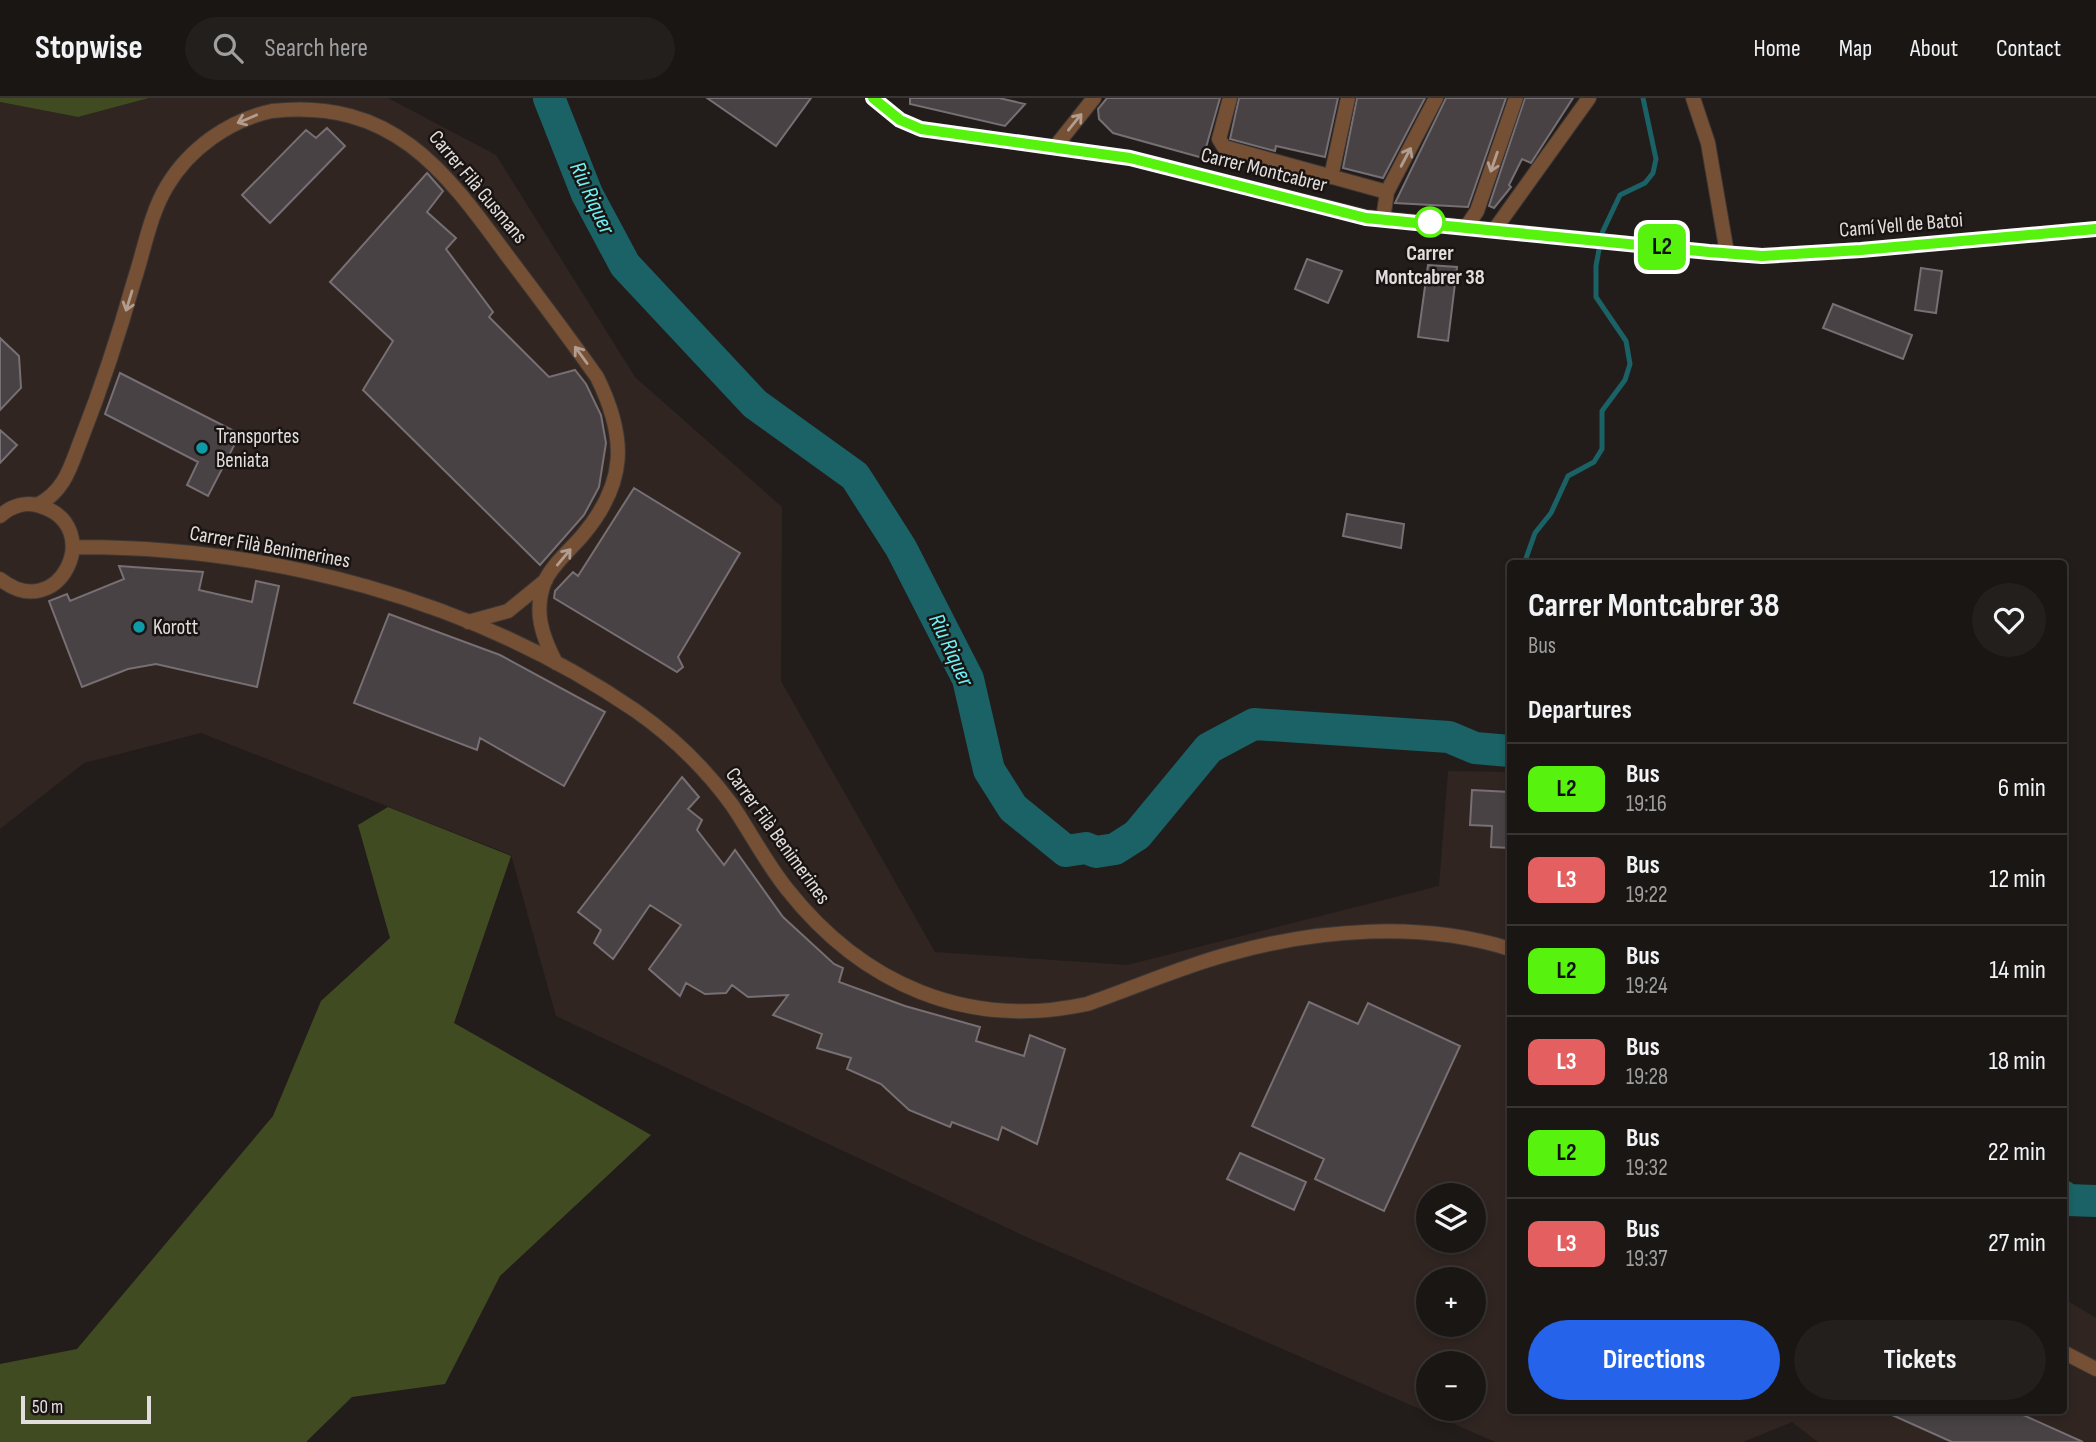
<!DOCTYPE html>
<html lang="en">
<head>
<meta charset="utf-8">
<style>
  body { margin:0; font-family:"Sofia Sans Condensed",sans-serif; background:#231f1d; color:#f1f3f6; height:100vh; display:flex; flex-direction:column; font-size:26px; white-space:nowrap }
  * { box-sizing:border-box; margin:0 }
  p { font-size:23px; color:#9f9fa0 }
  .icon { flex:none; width:38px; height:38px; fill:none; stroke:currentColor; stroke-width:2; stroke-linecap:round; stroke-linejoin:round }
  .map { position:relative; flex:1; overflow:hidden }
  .side { position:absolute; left:1507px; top:462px; width:560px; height:854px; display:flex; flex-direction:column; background:#1a1614; border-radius:7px; box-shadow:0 4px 10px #0003,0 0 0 2px #383534 }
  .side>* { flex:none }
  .badge { padding:0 14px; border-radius:10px; font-size:24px; line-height:46px }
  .buttons { position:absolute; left:1416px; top:1085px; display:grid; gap:14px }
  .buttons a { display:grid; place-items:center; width:70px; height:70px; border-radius:50%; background:#1a1614; box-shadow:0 4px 10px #0003,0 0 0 2px #383534; font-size:35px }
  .scale { position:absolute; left:21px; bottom:18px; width:130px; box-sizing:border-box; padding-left:7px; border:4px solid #e2dedd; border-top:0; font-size:19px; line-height:24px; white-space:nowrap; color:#e2dedd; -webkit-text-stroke:5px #191412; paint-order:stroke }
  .map>.badge { position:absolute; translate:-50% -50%; box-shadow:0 0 0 4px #fff }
  h2 { padding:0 21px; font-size:26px; line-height:63px }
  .round { display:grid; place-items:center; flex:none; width:74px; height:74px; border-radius:37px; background:#231f1d }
  .overview { display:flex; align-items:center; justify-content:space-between; height:119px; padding:0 21px }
  h1 { font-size:33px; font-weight:700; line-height:52px }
  .action { display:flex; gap:14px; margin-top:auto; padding:14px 21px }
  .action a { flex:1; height:80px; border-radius:42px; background:#2563eb; color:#fff; font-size:28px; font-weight:700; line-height:80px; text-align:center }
  .action a+a { background:#231f1d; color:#f1f3f6 }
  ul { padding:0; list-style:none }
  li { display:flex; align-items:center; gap:21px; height:91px; padding:0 21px; border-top:2px solid #383534 }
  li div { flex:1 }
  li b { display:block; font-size:26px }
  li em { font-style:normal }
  li .badge { min-width:77px; font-weight:700; text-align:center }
  header { display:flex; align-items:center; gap:42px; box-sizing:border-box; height:98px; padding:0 35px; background:#1a1614; border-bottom:2px solid #383534 }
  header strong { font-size:33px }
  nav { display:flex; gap:38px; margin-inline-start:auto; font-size:24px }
  .search { width:490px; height:63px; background:#231f1d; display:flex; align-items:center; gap:18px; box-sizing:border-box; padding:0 24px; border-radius:38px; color:#9f9fa0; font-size:26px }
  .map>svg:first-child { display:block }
  .built { fill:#302521; fill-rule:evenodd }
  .green { fill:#414b22 }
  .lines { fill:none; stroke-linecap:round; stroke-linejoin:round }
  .stream { stroke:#1a6265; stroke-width:5 }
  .river { stroke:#1a6265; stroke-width:32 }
  .building { fill:#484245; stroke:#766f73; stroke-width:2 }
  .minor-casing { stroke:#3d3836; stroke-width:16 }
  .minor { stroke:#765035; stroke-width:14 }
  .oneway { stroke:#b19e91 }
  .line-casing { stroke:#fff; stroke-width:16 }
  .line { stroke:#57f20d; stroke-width:10 }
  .stop-dot { fill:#fff; stroke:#57f20d; stroke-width:3.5 }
  .culture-dot { fill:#0f9aa8; stroke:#191412; stroke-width:2.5 }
  .labels { text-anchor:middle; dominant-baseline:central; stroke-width:5; stroke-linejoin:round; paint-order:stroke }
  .street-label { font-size:21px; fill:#e2dedd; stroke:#191412 }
  .stop-label { font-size:21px; font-weight:bold; fill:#e2dedd; stroke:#191412 }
  .poi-label { font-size:21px; fill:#e2dedd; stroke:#191412; text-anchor:start }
  .water-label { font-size:23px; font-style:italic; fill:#6ef1f6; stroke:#191412 }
</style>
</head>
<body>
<header>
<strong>Stopwise</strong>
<div class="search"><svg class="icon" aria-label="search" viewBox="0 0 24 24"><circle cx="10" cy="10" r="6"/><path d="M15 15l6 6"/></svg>Search here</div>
<nav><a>Home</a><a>Map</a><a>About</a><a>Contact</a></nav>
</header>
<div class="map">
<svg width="2096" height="1344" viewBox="0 0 2096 1344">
  <rect width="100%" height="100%" fill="#221d1b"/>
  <!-- built -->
  <path class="built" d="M149 0H388L496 57 635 279 782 409 781 583 935 854 1127 867 1439 788 1448 673 1510 674V1312H2063V1200L2096 1220V1344H1818L1792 1324 1743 1344H1495L1022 1137 556 918 511 757 201 635 84 665 0 731V4L78 19ZM1428 1097H1474V1143H1428ZM1428 1181H1474V1227H1428ZM1428 1265H1474V1311H1428Z"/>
  <!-- green -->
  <path class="green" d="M0 0H149L78 19 0 4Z
    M388 709 511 758 454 925 651 1037 500 1178 445 1286 352 1299 306 1344H0V1266L77 1251 273 1018 321 903 390 840 358 727Z"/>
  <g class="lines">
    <!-- stream -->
    <path class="stream" d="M1524 466 1535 435 1551 415 1568 378 1594 364 1602 351V313L1625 282 1630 266 1626 243 1596 199V168L1602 135 1620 97 1645 85 1653 75 1656 61 1643 0
      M1507 653 1510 645"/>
    <!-- river -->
    <path class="river" d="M549 0 587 96 625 167 755 306 855 378 901 450 968 581 989 672 1013 710 1066 753 1086 750 1096 754 1115 751 1137 737 1209 650 1254 626 1449 639 1475 650 1510 653
      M2063 1098 2067 1102 2096 1103"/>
  </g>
  <!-- building -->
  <path class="building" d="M707 0H811L776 48Z
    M910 0H999L1025 6 1005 28 910 6Z
    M1107 0H1220L1203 60 1113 35 1099 21 1098 11Z
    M1239 0H1338L1325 59 1276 48 1275 53 1230 41Z
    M1357 0H1425L1383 80 1343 70Z
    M1446 0H1506L1468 109 1395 105Z
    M1525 0H1573L1531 65 1522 61 1509 87 1511 89 1494 110 1489 108Z
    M327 30 345 48 270 125 242 97 306 32 316 40Z
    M427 75 443 93 427 114 456 140 446 151 493 214 489 219 549 279 575 272 586 286 601 317 606 345 599 389 584 417 540 467 363 292 393 243 330 184Z
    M1307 161 1342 173 1328 205 1295 191Z
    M1428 167 1457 169 1448 243 1418 239Z
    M1921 170 1942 173 1936 215 1915 212Z
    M1833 206 1912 237 1903 261 1823 230Z
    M0 240 19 258 21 290 0 312Z
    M120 275 240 336 208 398 187 387 198 364 105 316Z
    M0 332 17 347 0 365Z
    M634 390 740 455 678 559 683 569 677 574 554 500 555 493 573 474 578 478Z
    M1347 416 1404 426 1401 450 1343 438Z
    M119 468 203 474 199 492 252 504 256 483 279 488 257 589 156 566 128 571 82 589 49 503 67 496 70 503 124 481Z
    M389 516 500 557 605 614 564 688 480 640 477 652 354 605Z
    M682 679 699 699 688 711 702 722 697 732 724 767 735 752 783 819 834 866 843 870 839 884 905 908 980 929 976 943 1024 958 1030 937 1065 951 1037 1046 1002 1029 998 1042 952 1024 950 1029 909 1012 881 986 847 971 851 960 817 950 822 936 773 917 788 897 748 899 732 887 726 895 705 896 686 885 680 898 649 871 681 827 650 807 613 861 594 845 601 832 578 814Z
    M1472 692 1510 694V750L1491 749 1492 728 1470 727Z
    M1309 904 1358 926 1368 905 1460 948 1384 1113 1315 1081 1324 1061 1252 1028Z
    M1240 1055 1306 1084 1294 1112 1227 1081Z
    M1881 1312H2012L2083 1344H1952Z"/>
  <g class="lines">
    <defs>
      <path id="minor" d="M873 0 900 22 921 31 1131 60 1366 119 1709 154 1762 158 1861 152 2096 131
        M1230 0 1219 41 1224 49 1387 94
        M1693 0 1708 45 1727 155
        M1055 49 1094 0
        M1331 79 1348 0
        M1383 121 1387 94 1436 0
        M1467 128 1477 113 1516 0
        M1495 131 1589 0
        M37 407C66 393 71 366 82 339 102 288 119 236 134 183 144 153 150 116 167 88 189 51 229 22 272 13 392 0 444 71 506 156 537 197 568 238 597 279 627 340 627 385 582 438 571 451 552 467 545 483 533 513 542 538 556 565
        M0 418C11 408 26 403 40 408 107 428 59 528 0 481
        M73 449C269 448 473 501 636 613 673 639 705 670 732 707 751 735 766 765 787 791 862 886 967 932 1087 906 1134 890 1180 869 1229 856 1317 831 1422 823 1510 851
        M468 524 508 513 546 482
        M2063 1254 2096 1271"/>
    </defs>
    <!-- minor casing -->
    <use href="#minor" class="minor-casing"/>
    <!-- minor -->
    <use href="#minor" class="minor"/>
  </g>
  <!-- one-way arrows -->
  <defs><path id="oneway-shaft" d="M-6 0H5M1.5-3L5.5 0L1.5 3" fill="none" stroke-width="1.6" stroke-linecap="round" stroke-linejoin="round" transform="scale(1.75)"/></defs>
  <g class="oneway">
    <use href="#oneway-shaft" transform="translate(247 21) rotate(157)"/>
    <use href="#oneway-shaft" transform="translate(1075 24) rotate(-51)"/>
    <use href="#oneway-shaft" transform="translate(1406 59) rotate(-62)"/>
    <use href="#oneway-shaft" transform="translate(1494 64) rotate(109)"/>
    <use href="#oneway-shaft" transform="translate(129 203) rotate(107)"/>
    <use href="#oneway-shaft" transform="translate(581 257) rotate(-126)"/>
    <use href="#oneway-shaft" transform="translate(564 459) rotate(-50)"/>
  </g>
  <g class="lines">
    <defs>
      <path id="line" d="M873 0 900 22 921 31 1130 60 1366 120 1709 154 1762 158 1861 152 2096 131"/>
    </defs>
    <!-- line casing -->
    <use href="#line" class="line-casing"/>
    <!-- line -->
    <use href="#line" class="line"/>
  </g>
  <!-- markers -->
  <circle class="stop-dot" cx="1430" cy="124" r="14"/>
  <g class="culture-dot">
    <circle cx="202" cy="350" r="7"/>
    <circle cx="139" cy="529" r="7"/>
  </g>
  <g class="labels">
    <!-- street labels -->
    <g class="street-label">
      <text transform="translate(1264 72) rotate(14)">Carrer Montcabrer</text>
      <text transform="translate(478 89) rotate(50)">Carrer Filà Gusmans</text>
      <text transform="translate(1901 127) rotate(-5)">Camí Vell de Batoi</text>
      <text transform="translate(270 449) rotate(10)">Carrer Filà Benimerines</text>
      <text transform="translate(778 738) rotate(54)">Carrer Filà Benimerines</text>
    </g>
    <!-- stop labels -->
    <g class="stop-label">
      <text x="1430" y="155">Carrer<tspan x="1430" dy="24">Montcabrer 38</tspan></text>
    </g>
    <!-- poi labels -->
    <g class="poi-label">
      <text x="216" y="338">Transportes<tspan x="216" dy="24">Beniata</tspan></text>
      <text x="153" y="529">Korott</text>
    </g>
    <!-- water labels -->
    <g class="water-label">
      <text transform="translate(592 100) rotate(65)">Riu Riquer</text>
      <text transform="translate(951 552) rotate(65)">Riu Riquer</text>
    </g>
  </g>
</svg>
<div class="buttons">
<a><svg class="icon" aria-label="layers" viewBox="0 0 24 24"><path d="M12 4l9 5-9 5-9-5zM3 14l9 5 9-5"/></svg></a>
<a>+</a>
<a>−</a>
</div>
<div class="scale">50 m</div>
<b class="badge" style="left:1662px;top:149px;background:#57f20d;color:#111">L2</b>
<section class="side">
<div class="overview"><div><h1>Carrer Montcabrer 38</h1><p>Bus</p></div><a class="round"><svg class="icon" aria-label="heart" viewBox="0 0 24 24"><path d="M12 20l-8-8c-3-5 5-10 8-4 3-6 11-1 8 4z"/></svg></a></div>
<h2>Departures</h2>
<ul>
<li><span class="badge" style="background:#57f20d;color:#111">L2</span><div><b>Bus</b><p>19:16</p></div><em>6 min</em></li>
<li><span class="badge" style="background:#e45f5f;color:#fff">L3</span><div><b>Bus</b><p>19:22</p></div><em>12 min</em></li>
<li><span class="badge" style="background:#57f20d;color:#111">L2</span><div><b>Bus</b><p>19:24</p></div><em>14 min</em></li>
<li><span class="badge" style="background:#e45f5f;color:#fff">L3</span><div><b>Bus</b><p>19:28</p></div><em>18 min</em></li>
<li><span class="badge" style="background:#57f20d;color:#111">L2</span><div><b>Bus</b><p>19:32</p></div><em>22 min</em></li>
<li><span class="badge" style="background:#e45f5f;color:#fff">L3</span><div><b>Bus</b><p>19:37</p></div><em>27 min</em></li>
</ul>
<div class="action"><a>Directions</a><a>Tickets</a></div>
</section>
</div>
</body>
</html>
